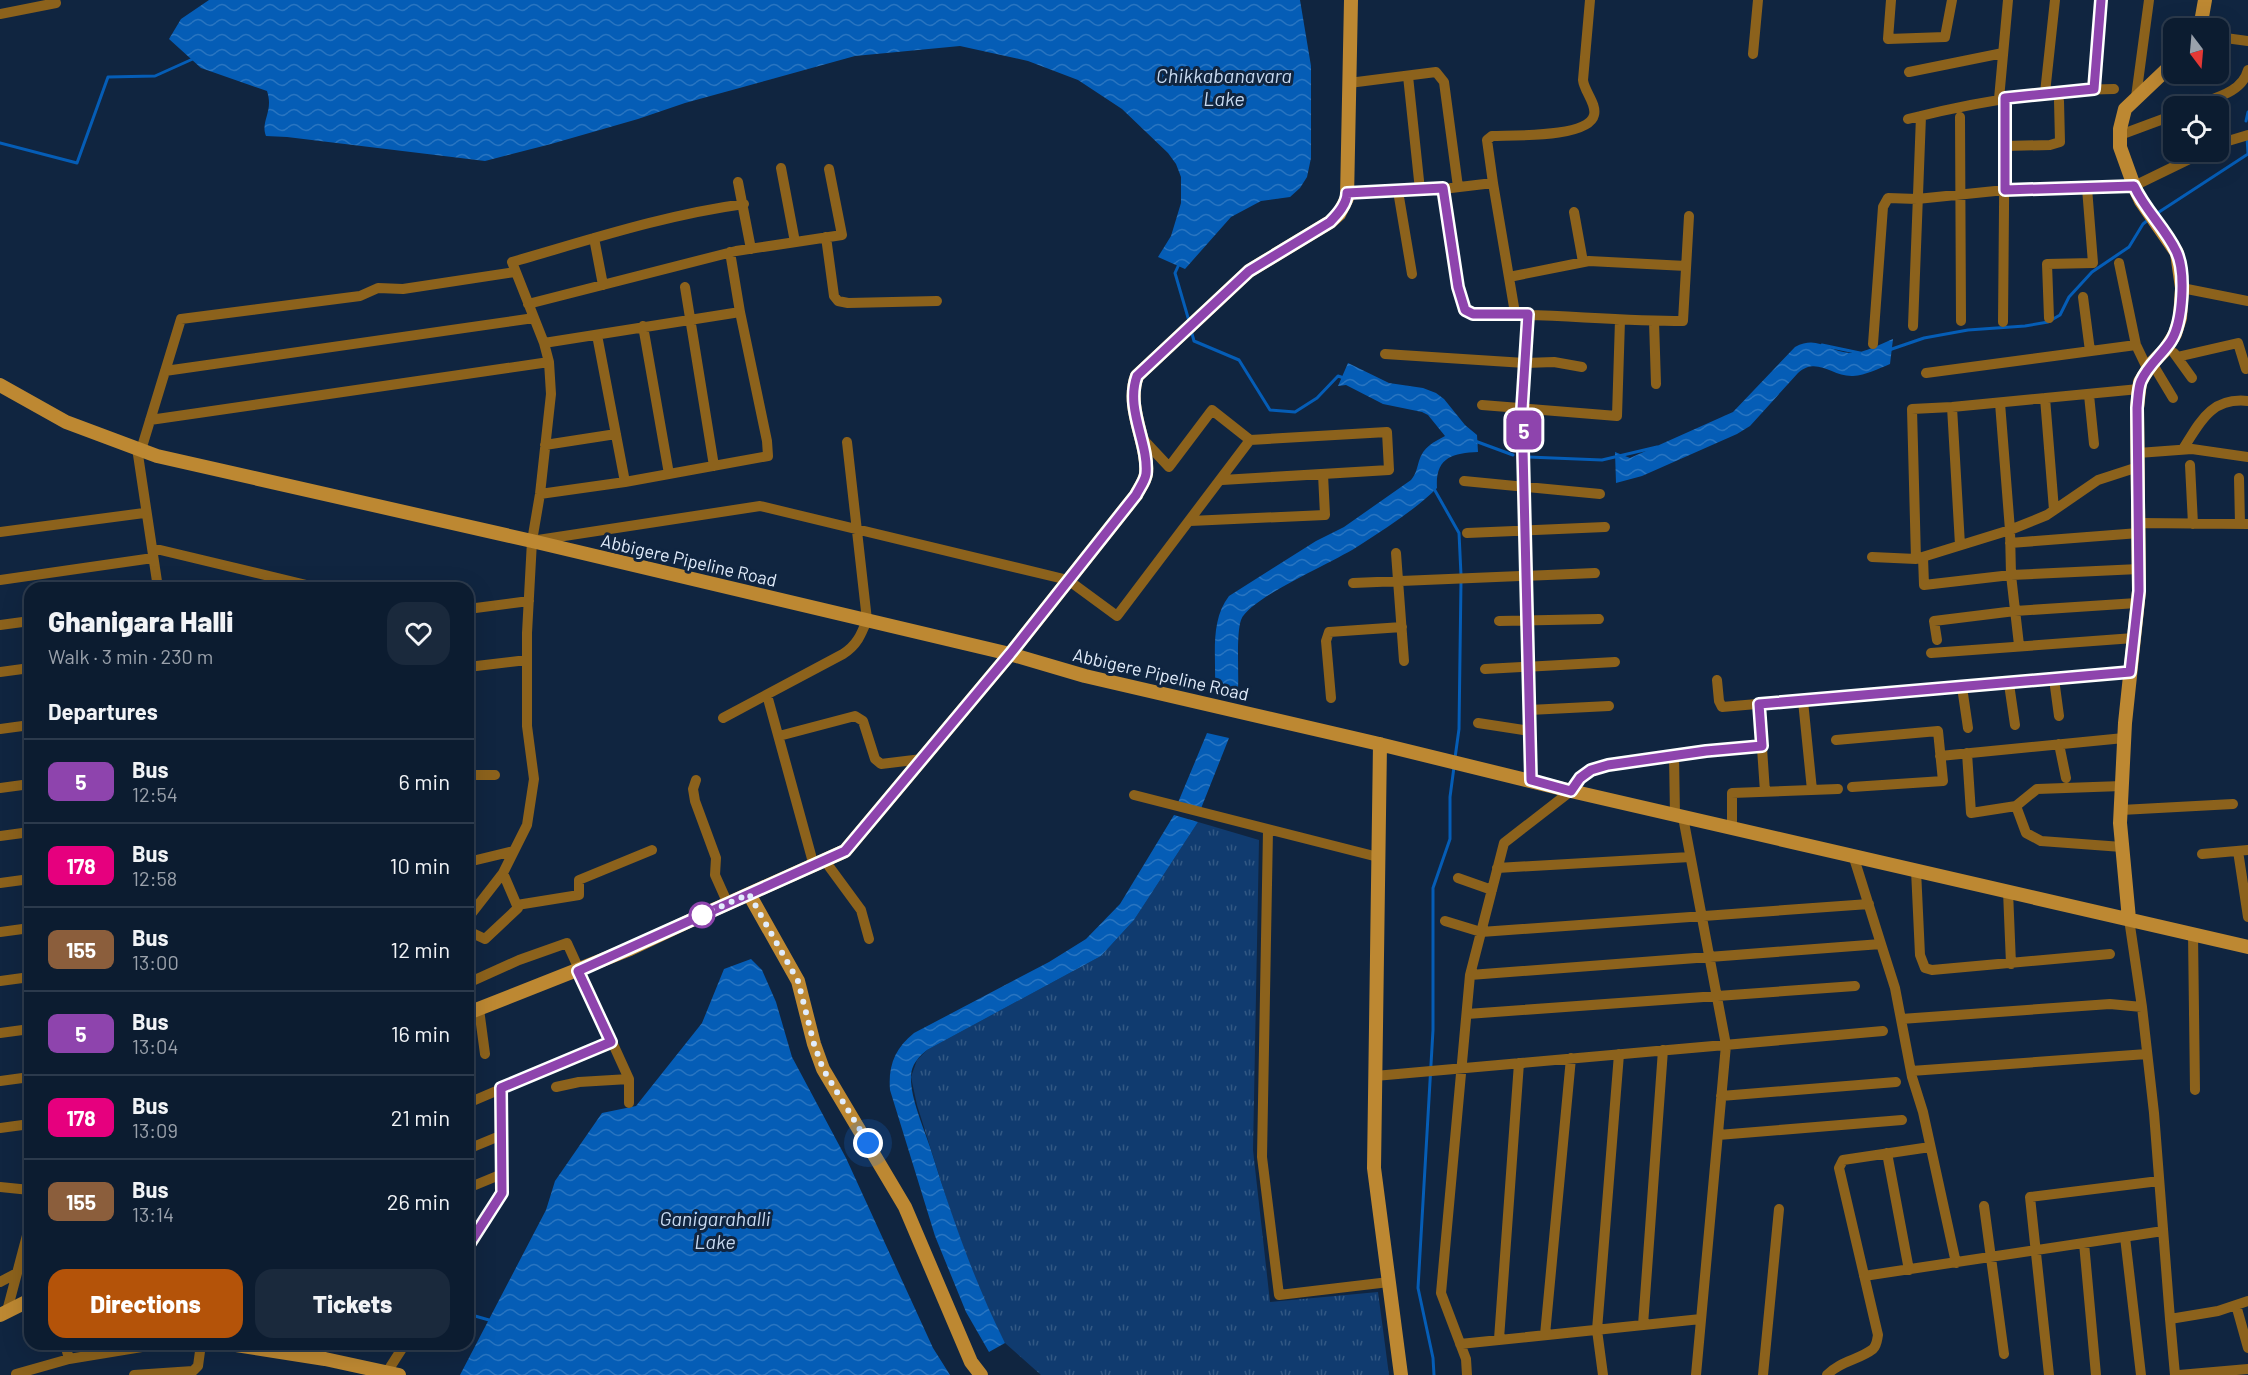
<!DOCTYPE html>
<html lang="en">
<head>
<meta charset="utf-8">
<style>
  body { margin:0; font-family:Barlow,sans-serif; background:#1a293c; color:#f1f3f6; height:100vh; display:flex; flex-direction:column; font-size:22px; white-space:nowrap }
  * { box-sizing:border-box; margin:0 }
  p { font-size:20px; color:#9aa1ab }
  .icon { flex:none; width:33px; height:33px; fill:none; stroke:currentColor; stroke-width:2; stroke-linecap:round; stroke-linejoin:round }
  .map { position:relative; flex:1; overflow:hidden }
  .drawer { position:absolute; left:24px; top:582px; width:450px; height:768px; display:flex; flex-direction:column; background:#0c1c30; border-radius:18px; box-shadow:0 6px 24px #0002,0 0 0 2px #2c3a4c }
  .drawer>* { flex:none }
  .badge { padding:0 12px; border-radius:9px; font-size:21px; line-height:39px }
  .needle { width:39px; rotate:164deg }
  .buttons { position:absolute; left:2163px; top:18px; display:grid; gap:12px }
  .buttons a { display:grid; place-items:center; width:66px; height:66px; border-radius:12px; background:#0c1c30; box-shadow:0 6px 24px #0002,0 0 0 2px #2c3a4c; font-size:30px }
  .you { position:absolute; width:30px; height:30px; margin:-15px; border:4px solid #fff; border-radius:50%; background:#1a73e8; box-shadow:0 0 0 9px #1a73e833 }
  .map>.badge { position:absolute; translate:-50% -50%; box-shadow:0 0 0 3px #fff }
  h2 { padding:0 24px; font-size:22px; line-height:54px }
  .round { display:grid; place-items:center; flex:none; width:63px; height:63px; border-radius:18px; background:#1a293c }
  .head { display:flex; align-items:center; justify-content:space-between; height:102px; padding:0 24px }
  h1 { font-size:28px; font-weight:800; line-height:45px }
  .cta { display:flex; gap:12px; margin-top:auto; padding:12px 24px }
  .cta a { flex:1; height:69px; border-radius:18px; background:#b45309; color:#fff; font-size:24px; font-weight:800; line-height:69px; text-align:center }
  .cta a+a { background:#1a293c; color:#f1f3f6 }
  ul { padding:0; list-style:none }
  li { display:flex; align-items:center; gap:18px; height:84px; padding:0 24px; border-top:2px solid #2c3a4c }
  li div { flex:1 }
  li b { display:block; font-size:22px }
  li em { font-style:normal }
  li .badge { min-width:66px; font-weight:700; text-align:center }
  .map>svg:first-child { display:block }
  .grass { fill:url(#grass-tufts) }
  .water { fill:url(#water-waves) }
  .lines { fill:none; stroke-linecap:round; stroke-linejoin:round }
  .stream { stroke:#055db6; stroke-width:3 }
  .street { stroke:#8c621c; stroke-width:10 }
  .secondary { stroke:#bd8832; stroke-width:14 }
  .line-casing { stroke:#fff; stroke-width:14 }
  .line { stroke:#8e44ad; stroke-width:9 }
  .walk { stroke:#e2edfc; stroke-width:6; stroke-dasharray:0 10.8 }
  .stop-dot { fill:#fff; stroke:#8e44ad; stroke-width:3 }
  .labels { text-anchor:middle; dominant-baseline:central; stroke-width:6; stroke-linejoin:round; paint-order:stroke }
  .street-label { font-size:18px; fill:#e2edfc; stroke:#102540 }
  .water-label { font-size:20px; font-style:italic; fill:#c8daf1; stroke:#102540 }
</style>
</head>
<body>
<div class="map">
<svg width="2248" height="1375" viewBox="0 0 2248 1375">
  <defs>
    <pattern id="grass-tufts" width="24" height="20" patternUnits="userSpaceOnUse" patternTransform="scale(1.5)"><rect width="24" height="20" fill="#103b6f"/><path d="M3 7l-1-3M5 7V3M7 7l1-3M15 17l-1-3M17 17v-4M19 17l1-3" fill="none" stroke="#325884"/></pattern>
    <pattern id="water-waves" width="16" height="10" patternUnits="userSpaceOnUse" patternTransform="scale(1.5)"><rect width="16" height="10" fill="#055db6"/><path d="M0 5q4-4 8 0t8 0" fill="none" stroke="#2975c1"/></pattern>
  </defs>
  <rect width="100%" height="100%" fill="#102540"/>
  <!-- grass -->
  <path class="grass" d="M1198 822 1259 840 1253 1150 1270 1302 1378 1292 1389 1375H1041L1005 1343 982 1298 958 1235 917 1105 911 1077 917 1060 927 1050 1101 956 1134 920Z"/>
  <!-- water -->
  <path class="water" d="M209 0H1300L1311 66V158L1307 177 1300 188 1290 197 1261 201 1231 217 1185 269 1158 257 1171 236 1181 203V177L1176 164 1168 153 1122 109 1078 80 1028 61 960 46 855 56 685 103 638 119 551 144 485 161 287 137 266 136C260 121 274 112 267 91L201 68 169 39 181 19Z
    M1893 339 1890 364C1878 369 1866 375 1853 376 1832 377 1817 356 1798 373L1750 426 1737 434 1642 476 1616 483 1615 452 1630 458 1733 412 1795 347C1818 335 1827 351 1849 353 1864 354 1880 344 1893 339Z
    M1348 363 1389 383 1423 388 1436 393 1444 399 1465 425 1477 435 1478 452C1452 453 1435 458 1437 488 1415 510 1386 528 1360 545 1337 561 1250 597 1241 620 1236 635 1239 672 1238 689L1215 684C1216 654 1210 621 1229 596L1316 541 1344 527 1411 480C1416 474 1417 468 1419 461 1423 447 1434 442 1445 436L1428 415 1422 412 1383 404 1346 385 1338 386Z
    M1207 733 1229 738 1200 811 1177 805Z
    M1174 815 1198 822 1134 920 1101 956 927 1050C919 1056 911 1065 911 1076 910 1097 923 1126 930 1147 951 1214 973 1279 1005 1343L989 1352 966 1312 935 1236 890 1090C888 1066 895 1048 914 1033L1049 962 1086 939 1120 904Z
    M751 959 762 970 776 1002 792 1057 846 1158 933 1348 950 1375H460L546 1210 555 1181 602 1113 636 1106 702 1023 724 969Z"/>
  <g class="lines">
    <!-- stream -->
    <path class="stream" d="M2246 121 2248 112
      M2247 137 2248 154
      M0 143 77 163 108 77 155 76 195 58
      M2156 214 2248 154
      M1180 262 1175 273 1189 321
      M1191 330 1194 341 1239 360 1270 410 1295 412 1317 398 1338 376 1344 378
      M1822 345 1860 353
      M1889 350 1924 338 1968 330 2025 326 2048 322 2060 315 2069 297 2092 272 2129 247 2143 224 2148 220
      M1475 441 1513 455
      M1528 457 1602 460 1657 447
      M1433 487 1459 533 1461 575
      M1455 758 1459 729 1461 581
      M468 1314 489 1320
      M1434 1375 1433 1358 1418 1288 1433 1030V888L1450 839V797L1454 767"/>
    <!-- street -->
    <path class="street" d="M1891 0 1888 39 1945 37 1952 0
      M0 14 56 3 55 0
      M2218 37 2248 41
      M1753 54 1758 0
      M1909 72 2003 53
      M1408 76 1420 190
      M1349 83 1436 72 1444 82 1458 187
      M2094 89 2101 0
      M2045 93 2055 0
      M2136 97 2149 0
      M1999 99 2008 0
      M2194 106C2214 98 2242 93 2248 70
      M1960 117 1961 321
      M1908 119C1976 102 2044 90 2114 89
      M2120 135 2174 115
      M2218 144 2248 135
      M2005 146 2050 145 2060 142 2059 101
      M781 168 795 242
      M738 182 751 249
      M1493 183 1487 140 1492 136C1512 135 1589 138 1594 115 1597 104 1584 91 1583 80L1590 0
      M1451 188 1493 183 1515 313
      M1398 191 1412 274
      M1347 193 1443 188C1445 207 1457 299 1465 309 1467 312 1469 312 1473 314 1543 313 1613 321 1683 321L1689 216
      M1574 212 1583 262
      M826 237 834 296 838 301 848 303 937 301
      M594 238 603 285
      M2119 263 2136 345 2148 370
      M1509 277 1589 261 1686 266
      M685 287 714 466
      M2182 288 2248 301
      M2083 297 2090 351
      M528 304 736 251 842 235 829 169
      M1528 314 1522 409 1531 780
      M2049 318 2047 264 2093 263 2087 188
      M1654 321 1656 384
      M2003 322 2005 98
      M643 326 669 474
      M1913 326 1921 116
      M597 335 625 482
      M544 343 740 312 730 252
      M1873 344 1883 207 1888 198 1917 199 2005 190 2134 186 2204 152
      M2174 353 2192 378
      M1385 354 1525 363 1554 362 1582 367
      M2177 357 2238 343 2246 369
      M2152 363 2173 398
      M165 371 534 318
      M1926 373 2136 345
      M2089 395 2094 444
      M2045 398 2054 510
      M2000 403 2010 530 2011 575 2139 569
      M1482 405 1617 416 1620 320
      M1952 407 1960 545
      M150 420 549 362
      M545 445 616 434
      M137 448 158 588
      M2183 449C2200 422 2211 397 2248 401
      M141 450 181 319 360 296 378 288 403 289 515 272
      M2138 453 2192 449 2248 457
      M2190 465 2193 524
      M2138 467 2098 480 2047 515 2010 530 1916 559 1912 409 1952 407 2139 389
      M2239 478 2240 524
      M1222 480 1389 470 1387 432 1250 440
      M1464 481 1600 494
      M540 494 625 482 768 456 767 441 740 312
      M1190 521 1325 515 1323 474
      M2139 523 2248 524
      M0 532 144 513
      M1467 533 1605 527
      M538 540 760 506 1068 580 1117 616 1250 440 1212 410 1169 467 1140 436
      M2010 543 2139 533
      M152 548 319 588
      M1396 553 1404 661
      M1872 557 1916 559
      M1923 557 1924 585 2011 575 2019 645
      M0 580 153 558
      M1353 583 1595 573
      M257 588 289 583
      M468 609 529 601
      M1499 621 1599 619
      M0 625 30 621
      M1937 640 1934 621 2015 611 2137 603
      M1931 653 2134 638
      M468 667 527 660
      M1485 669 1615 662
      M0 672 30 668
      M2054 679 2059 716
      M1717 680 1719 701 1722 707 2130 672
      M2009 684 2015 725
      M1962 687 1968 728
      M767 695 814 866
      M1331 698 1326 641 1329 632 1402 627
      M1803 701 1812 790
      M1759 704 1765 792
      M1529 710 1609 706
      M723 718 843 654C857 645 861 635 867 620L847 442
      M1478 723 1530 731
      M0 729 30 725
      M779 736 855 716 863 721 875 759 881 764 922 759
      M1836 740 1938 731 1943 781 1852 787
      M2059 744 2066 778
      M1762 746 1705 751 1608 765 1591 770 1580 778 1571 791 1504 843 1470 975 1881 944 1853 855
      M1967 753 1971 813 2016 806 2037 789 2122 786
      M1674 755 1675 815
      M1940 756 2124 738
      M468 775H495
      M696 780 693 789 695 801 716 858 715 875 728 904
      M0 788 30 784
      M1134 795 1378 857
      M2016 806 2026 833 2041 841 2122 847
      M2121 810 2233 804
      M1683 817 1726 1045 1696 1375
      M1732 829V793L1838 789
      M1268 830 1262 1157 1279 1295 1389 1282
      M0 836 30 832
      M2238 851 2248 917
      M2202 854 2248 850
      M825 861 861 910 869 939
      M468 862 514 851
      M1497 868 1690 857
      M1916 870 1920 955 1925 968 1932 970 2110 954
      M1458 878 1492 890
      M0 883 30 879
      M2008 891 2011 964
      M517 905 579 895V880L652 850
      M468 918 503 873 527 825 534 779 527 726V633L532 541 540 494 551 394 549 362 544 343 512 262C589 240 664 215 744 204
      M2129 919 2142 1007 2154 1113 2170 1319 2218 1311 2248 1301
      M1445 921 1481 932 1869 904
      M468 931 485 939 518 908 503 873
      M0 932 30 928
      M2193 934 2195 1090
      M1881 944 1895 988 1912 1077 1923 1112 1956 1263
      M0 981 30 977
      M468 983 519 960 567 943 629 1079V1103
      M479 1009 485 1054
      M1467 1014 1855 986
      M1901 1019 2110 1004 2142 1007
      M0 1033 30 1029
      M1911 1071 2147 1054
      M1375 1076 1883 1031
      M0 1081 30 1077
      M556 1087 579 1082 629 1079
      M1721 1096 1896 1082
      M468 1103 611 1042
      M0 1128 30 1124
      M1718 1135 1902 1120
      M468 1149 502 1135
      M1887 1153 1909 1270
      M0 1187 30 1190
      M468 1188 502 1174
      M1984 1206 2004 1354
      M2125 1237 2141 1375
      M2084 1243 2096 1375
      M468 1246 502 1193 501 1088
      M1864 1276 2163 1231
      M0 1282 17 1273
      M2236 1305 2248 1348
      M7 1311 30 1224
      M2170 1319 2175 1375
      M1643 1325 1663 1050
      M1545 1335 1571 1058
      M1499 1339 1519 1063
      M65 1344 69 1359
      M1460 1344 1701 1319
      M387 1372 405 1344
      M16 1374 69 1359 160 1344
      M134 1375 193 1371 198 1366 201 1344
      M1467 1375 1466 1359 1441 1293 1470 975
      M1603 1375 1597 1330 1619 1054
      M1763 1375 1779 1209
      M1827 1375C1840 1361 1859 1360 1873 1349 1877 1345 1877 1340 1878 1335L1839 1168 1843 1160 1930 1147
      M2049 1375 2030 1197 2159 1181
      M2179 1375 2248 1369"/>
    <!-- secondary -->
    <path class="secondary" d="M2200 28 2205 0
      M0 385 66 422 157 456 532 541 1010 654 1085 676 1375 743 1571 791 2248 947
      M1380 744 1374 1168 1401 1375
      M749 894 798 981 814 1044 823 1069 905 1207 971 1362 981 1375
      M2129 919 2120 823 2125 723 2139 591 2137 408 2140 382 2152 363 2165 350 2175 334 2180 318 2182 288 2177 253 2141 201 2134 186 2120 147V129L2125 109 2165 71 2174 65
      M468 1013 630 949 702 915 845 851 1010 654 1136 495C1139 489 1145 481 1146 474 1149 443 1125 409 1137 376L1249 271 1330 222 1339 214 1347 198 1351 0
      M0 1315 30 1300
      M230 1344 325 1359 399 1375"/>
  </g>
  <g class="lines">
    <defs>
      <path id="line" d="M468 1246 502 1193 501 1088 611 1042 578 971 845 851 1010 654 1136 495C1139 489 1145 481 1146 474 1149 443 1125 409 1137 376L1249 271 1330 222C1338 214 1347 204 1347 193L1443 188 1458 287 1465 310 1473 314H1528L1522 409 1531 780 1571 791 1580 778 1591 770 1608 765 1706 751 1762 746 1759 704 2130 672 2139 591 2137 408C2138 399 2138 388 2141 381 2148 365 2162 355 2171 341 2183 322 2186 271 2176 251 2165 228 2145 210 2134 186L2005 190V98L2094 89 2101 0"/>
    </defs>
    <!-- line casing -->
    <use href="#line" class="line-casing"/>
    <!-- line -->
    <use href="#line" class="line"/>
    <!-- walk -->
    <path class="walk" d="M702 915 749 894 798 981 814 1044 823 1069 868 1143"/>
  </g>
  <!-- markers -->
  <circle class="stop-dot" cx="702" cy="915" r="12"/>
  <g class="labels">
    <!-- street labels -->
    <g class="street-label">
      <text transform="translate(689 560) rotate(13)">Abbigere Pipeline Road</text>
      <text transform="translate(1161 674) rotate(13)">Abbigere Pipeline Road</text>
    </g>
    <!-- water labels -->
    <g class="water-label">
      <text x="1224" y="75">Chikkabanavara<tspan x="1224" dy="23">Lake</tspan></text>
      <text x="715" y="1218">Ganigarahalli<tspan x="715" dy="23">Lake</tspan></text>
    </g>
  </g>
</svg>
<div class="buttons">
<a><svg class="needle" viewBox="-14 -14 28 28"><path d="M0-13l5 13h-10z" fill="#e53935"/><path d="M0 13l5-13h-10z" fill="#9aa1ab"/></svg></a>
<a><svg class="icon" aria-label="locate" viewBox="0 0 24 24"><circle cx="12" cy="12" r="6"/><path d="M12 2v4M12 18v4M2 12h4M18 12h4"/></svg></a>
</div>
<div class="you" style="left:868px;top:1143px"></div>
<b class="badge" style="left:1524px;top:430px;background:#8e44ad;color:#fff">5</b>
<section class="drawer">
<div class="head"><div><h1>Ghanigara Halli</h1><p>Walk · 3 min · 230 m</p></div><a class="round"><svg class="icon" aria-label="heart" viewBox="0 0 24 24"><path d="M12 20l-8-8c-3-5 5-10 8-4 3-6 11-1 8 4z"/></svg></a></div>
<h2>Departures</h2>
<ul>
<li><span class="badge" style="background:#8e44ad;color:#fff">5</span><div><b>Bus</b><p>12:54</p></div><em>6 min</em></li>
<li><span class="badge" style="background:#e6007e;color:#fff">178</span><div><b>Bus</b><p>12:58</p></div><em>10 min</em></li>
<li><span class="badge" style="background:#8b5e3c;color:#fff">155</span><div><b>Bus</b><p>13:00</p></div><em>12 min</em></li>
<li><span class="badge" style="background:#8e44ad;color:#fff">5</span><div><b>Bus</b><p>13:04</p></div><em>16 min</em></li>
<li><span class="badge" style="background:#e6007e;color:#fff">178</span><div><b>Bus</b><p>13:09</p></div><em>21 min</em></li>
<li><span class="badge" style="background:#8b5e3c;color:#fff">155</span><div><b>Bus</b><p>13:14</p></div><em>26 min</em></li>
</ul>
<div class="cta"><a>Directions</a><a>Tickets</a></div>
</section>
</div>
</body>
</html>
